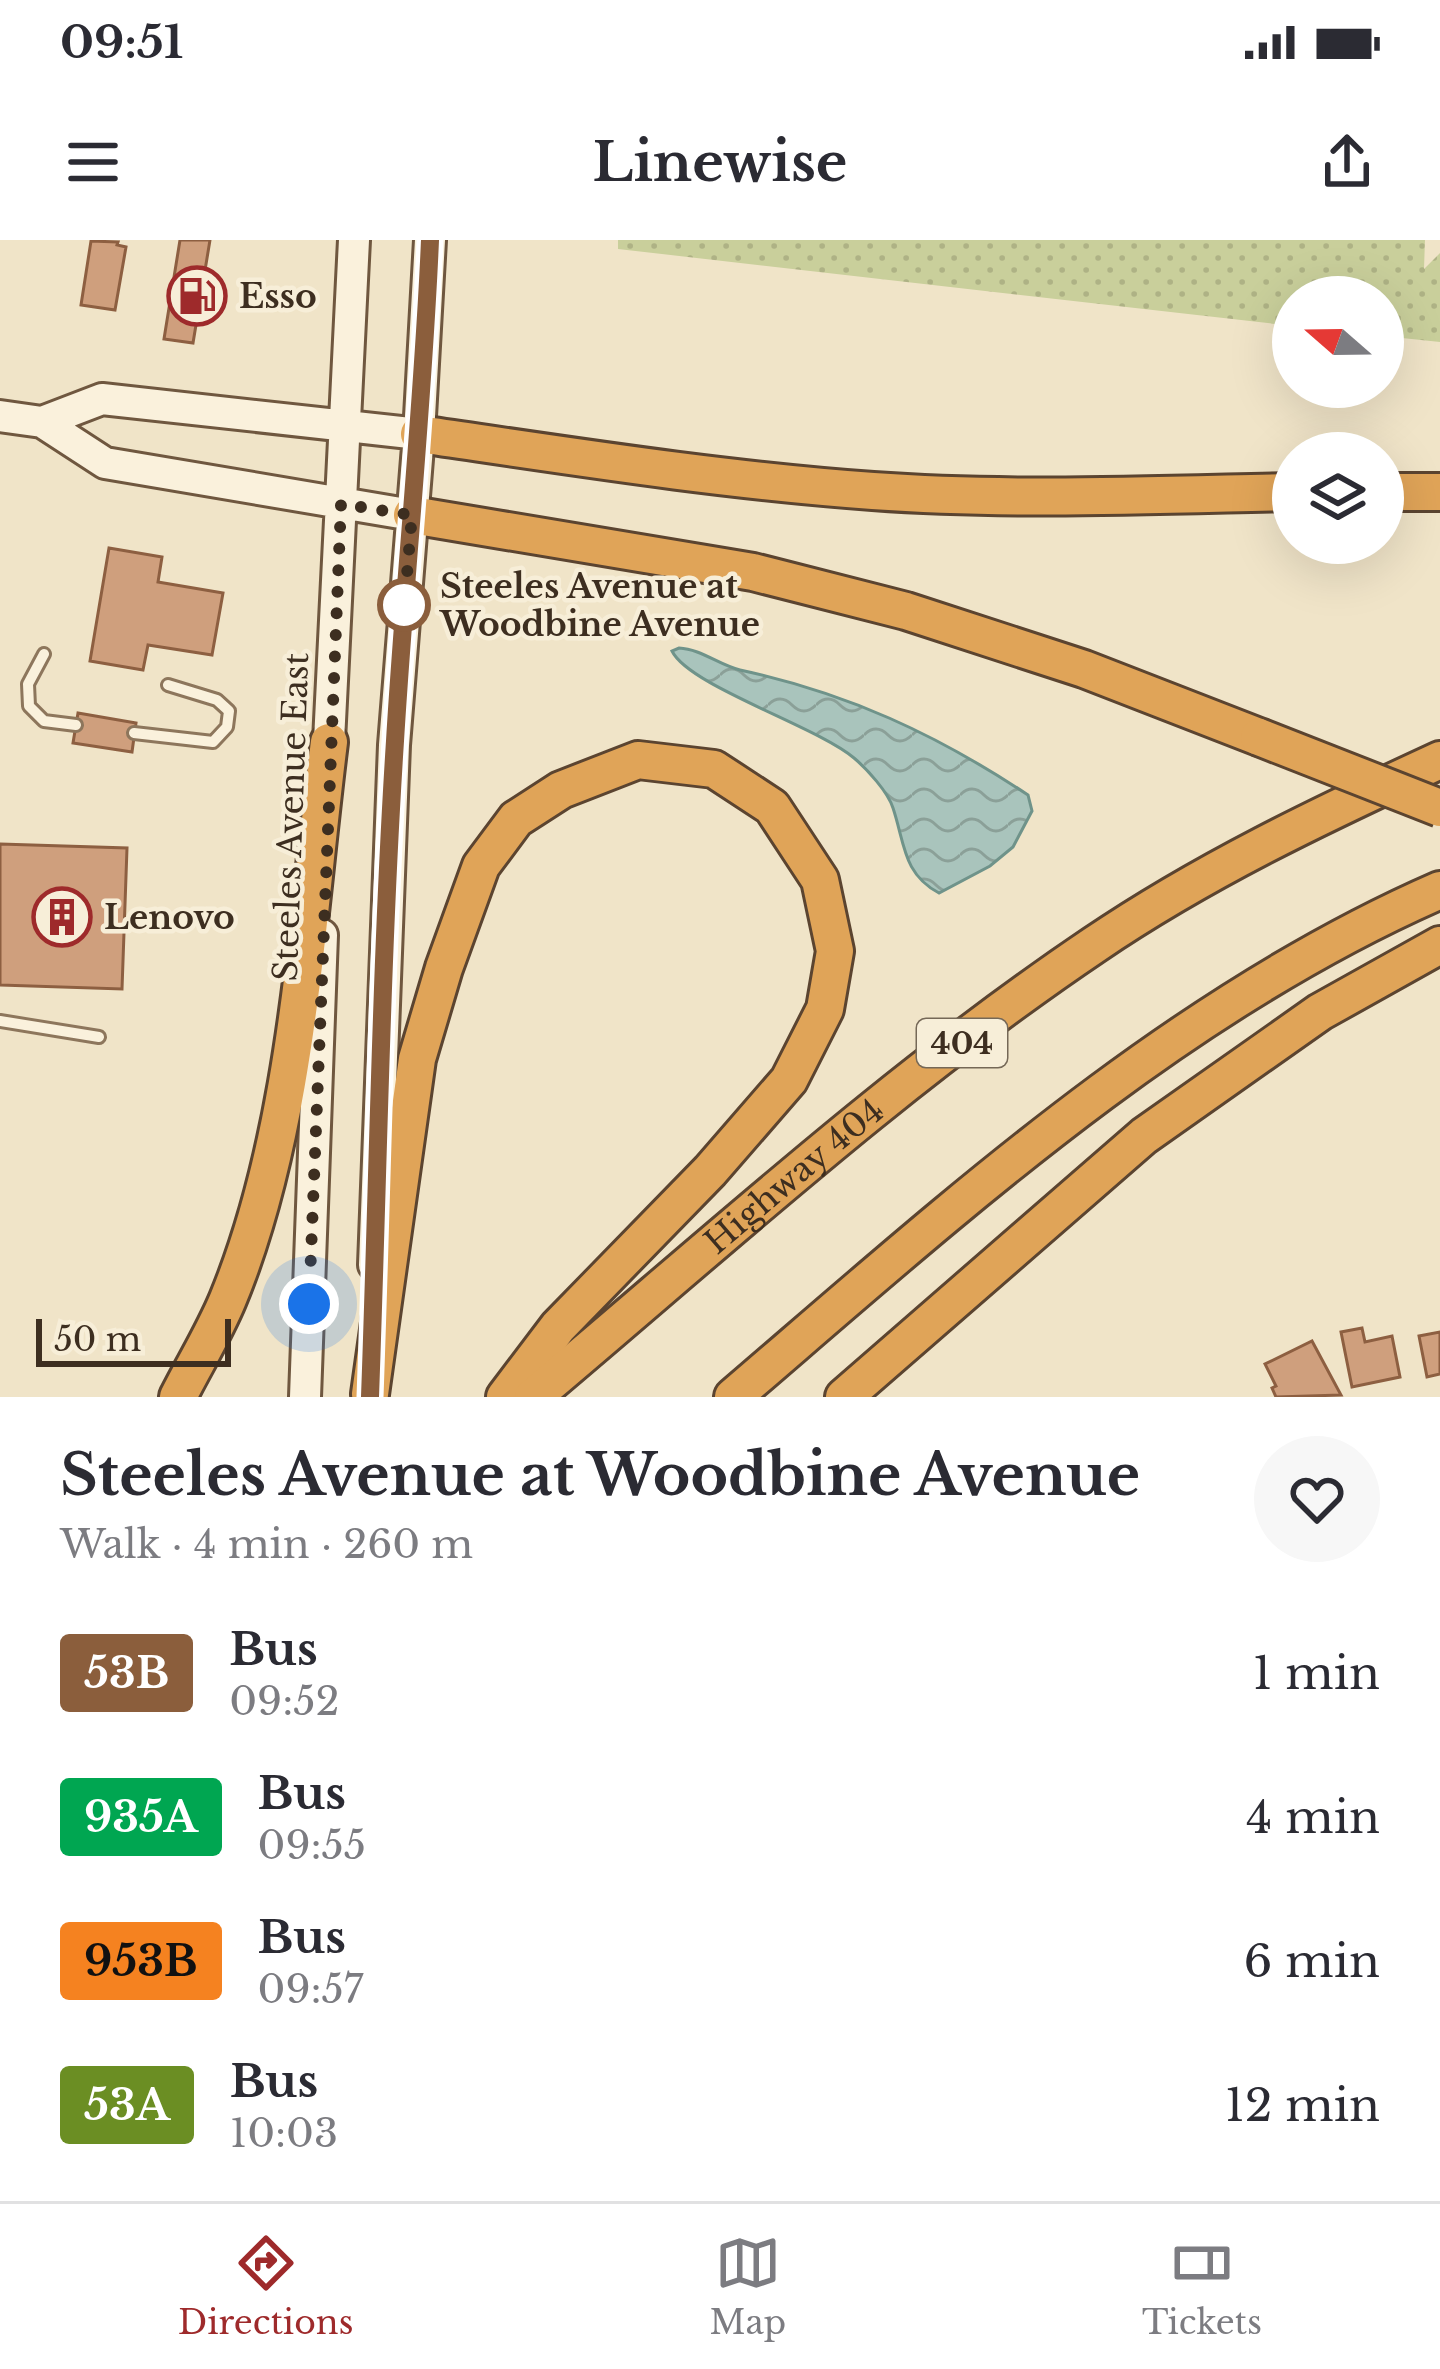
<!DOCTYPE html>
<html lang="en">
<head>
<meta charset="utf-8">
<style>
  body { margin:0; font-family:"Libre Baskerville",serif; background:#f7f7f7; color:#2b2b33; height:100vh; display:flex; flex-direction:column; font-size:45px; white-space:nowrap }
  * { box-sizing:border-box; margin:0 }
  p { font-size:39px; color:#7c7c81 }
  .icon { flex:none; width:66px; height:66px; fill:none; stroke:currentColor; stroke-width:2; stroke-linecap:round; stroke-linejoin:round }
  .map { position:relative; height:1157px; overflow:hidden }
  .drawer { display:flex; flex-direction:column; background:#fff; flex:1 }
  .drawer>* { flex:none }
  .badge { padding:0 24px; border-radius:9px; font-size:42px; line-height:78px }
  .needle { width:78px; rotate:290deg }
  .tools { position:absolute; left:1272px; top:36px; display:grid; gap:24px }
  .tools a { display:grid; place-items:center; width:132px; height:132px; border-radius:50%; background:#fff; box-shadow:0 12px 48px #0002; font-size:60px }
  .scale { position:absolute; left:36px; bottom:30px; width:195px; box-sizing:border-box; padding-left:12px; border:6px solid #3d2e20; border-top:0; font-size:33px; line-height:42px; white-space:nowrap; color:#3d2e20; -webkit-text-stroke:9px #f7eed8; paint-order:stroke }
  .you { position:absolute; width:60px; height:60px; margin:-30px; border:9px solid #fff; border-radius:50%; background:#1a73e8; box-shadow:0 0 0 18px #1a73e833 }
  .map>.badge { position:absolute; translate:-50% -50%; box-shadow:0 0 0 6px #fff }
  .round { display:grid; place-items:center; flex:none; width:126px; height:126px; border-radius:63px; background:#f7f7f7 }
  .overview { display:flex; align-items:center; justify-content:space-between; height:204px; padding:0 60px }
  h1 { font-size:57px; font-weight:700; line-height:90px }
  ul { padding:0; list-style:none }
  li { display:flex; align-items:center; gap:36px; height:144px; padding:0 60px }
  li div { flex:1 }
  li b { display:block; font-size:45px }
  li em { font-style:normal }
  li .badge { min-width:132px; font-weight:700; text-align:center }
  .status { display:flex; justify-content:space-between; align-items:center; height:84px; padding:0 60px; background:#fff; direction:ltr }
  .status svg { height:33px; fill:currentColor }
  header { display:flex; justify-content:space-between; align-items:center; height:156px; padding:0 60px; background:#fff; font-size:54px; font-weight:700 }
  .dock { display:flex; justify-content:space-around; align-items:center; height:168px; border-top:3px solid #e1e1e2; background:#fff; font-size:33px; color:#7c7c81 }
  .dock a { display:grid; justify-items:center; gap:6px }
  .dock .current { color:#9e2a2b }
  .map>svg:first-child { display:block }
  .green { fill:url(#green-dots) }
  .water { fill:url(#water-waves); stroke:#6f938a; stroke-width:3 }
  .building { fill:#cf9f7d; stroke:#8d5f41; stroke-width:3 }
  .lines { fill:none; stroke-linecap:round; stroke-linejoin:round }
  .service-casing { stroke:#8d765c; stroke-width:16 }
  .secondary-casing { stroke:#6f573f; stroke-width:36 }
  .motorway-casing { stroke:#5b4430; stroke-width:42 }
  .service { stroke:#faf1dc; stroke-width:10 }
  .secondary { stroke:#faf1dc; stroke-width:30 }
  .motorway { stroke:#e0a458; stroke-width:36 }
  .motorway-bridge-casing { stroke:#5b4430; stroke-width:42; stroke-linecap:butt }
  .motorway-bridge { stroke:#e0a458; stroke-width:36 }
  .line-casing { stroke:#fff; stroke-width:27 }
  .line { stroke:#8b5e3c; stroke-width:18 }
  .walk { stroke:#3d2e20; stroke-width:12; stroke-dasharray:0 21.6 }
  .stop-dot { fill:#fff; stroke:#8b5e3c; stroke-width:6 }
  .labels { text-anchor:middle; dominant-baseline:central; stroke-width:9; stroke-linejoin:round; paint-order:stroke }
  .shield { fill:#f7eed8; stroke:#756857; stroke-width:3 }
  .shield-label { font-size:30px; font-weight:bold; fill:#3d2e20 }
  .poi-label { font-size:33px; font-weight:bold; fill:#3d2e20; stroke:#f7eed8; text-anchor:start }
  .stop-label { font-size:33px; font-weight:bold; fill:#3d2e20; stroke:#f7eed8; text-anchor:start }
  .street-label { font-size:33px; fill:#3d2e20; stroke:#f7eed8 }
</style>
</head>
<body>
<div class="status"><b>09:51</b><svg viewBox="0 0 49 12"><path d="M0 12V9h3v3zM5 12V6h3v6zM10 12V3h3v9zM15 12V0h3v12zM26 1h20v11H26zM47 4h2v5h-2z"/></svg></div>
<header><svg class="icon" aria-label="menu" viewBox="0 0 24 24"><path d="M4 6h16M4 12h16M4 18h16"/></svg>Linewise<svg class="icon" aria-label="share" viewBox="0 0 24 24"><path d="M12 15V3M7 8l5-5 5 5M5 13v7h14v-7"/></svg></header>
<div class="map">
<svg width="1440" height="1157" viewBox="0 0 1440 1157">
  <defs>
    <pattern id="green-dots" width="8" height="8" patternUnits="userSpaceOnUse" patternTransform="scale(3)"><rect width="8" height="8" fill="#c9cf9b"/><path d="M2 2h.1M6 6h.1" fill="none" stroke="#aeb285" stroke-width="1.8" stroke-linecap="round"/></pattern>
    <pattern id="water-waves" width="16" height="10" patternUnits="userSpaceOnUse" patternTransform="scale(3)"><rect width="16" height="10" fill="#a9c4bc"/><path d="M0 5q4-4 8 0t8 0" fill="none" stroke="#8ba098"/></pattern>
  </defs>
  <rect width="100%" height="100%" fill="#f0e4c8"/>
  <!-- green -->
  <path class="green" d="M618 0H1425L1424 29 1440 13V102L1383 96V57H1293V86L618 9Z"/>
  <!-- water -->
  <path class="water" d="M679 408C701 409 719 425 740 430 847 453 936 494 1028 555L1032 571 1013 607 990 626 939 653C903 634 905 604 893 568 888 552 867 529 854 518 816 486 689 446 672 411Z"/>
  <!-- building -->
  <path class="building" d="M180 0H210L193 103 164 99Z
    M91 1 118 2 117 5 126 7 115 70 81 65Z
    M109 308 162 317 158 342 223 353 212 415 148 405 143 430 90 421Z
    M78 473 136 483 132 512 73 503Z
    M0 604 127 608 122 749 0 745Z
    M1362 1088 1365 1102 1392 1096 1400 1137 1352 1147 1341 1092Z
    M1440 1092V1134L1427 1137 1419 1096Z
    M1312 1101 1341 1155 1276 1157 1272 1148 1276 1146 1265 1124Z"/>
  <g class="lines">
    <defs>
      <path id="service" d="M44 414 28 444 29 466 44 481 76 485
        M134 493 213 502 227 487 229 471 217 460 168 445
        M0 781 99 797"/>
      <path id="secondary" d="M0 176 42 182 105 223 412 275
        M42 182 102 159 419 194
        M328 521 354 0
        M374 1025 394 505 419 194 430 0
        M305 1157 322 695"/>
      <g id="motorway">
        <path d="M419 194C570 216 721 240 873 251 1012 261 1153 255 1293 252"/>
        <path d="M1383 252H1440"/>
        <path d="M412 275 753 332 906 371 1084 429 1259 497"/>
        <path d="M370 1154 417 819 444 728 481 626 516 579 561 550 638 520 714 529 772 567 820 640 835 711 825 769 789 840 710 931 558 1087 505 1157"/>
        <path d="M178 1157C194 1125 214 1093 228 1059 298 889 306 684 329 502"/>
        <path id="s1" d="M533 1157C716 1003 895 839 1094 705 1203 631 1321 575 1440 520"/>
        <path d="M733 1157C951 970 1174 766 1440 650"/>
        <path d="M844 1157 1144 896 1320 772 1440 705"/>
      </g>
    </defs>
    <!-- service casing -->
    <use href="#service" class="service-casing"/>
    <!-- secondary casing -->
    <use href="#secondary" class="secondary-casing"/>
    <!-- motorway casing -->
    <use href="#motorway" class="motorway-casing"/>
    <!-- service -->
    <use href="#service" class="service"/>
    <!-- secondary -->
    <use href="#secondary" class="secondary"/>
    <!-- motorway -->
    <use href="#motorway" class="motorway"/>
    <defs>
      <path id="motorway-bridge" d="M1259 497 1440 568"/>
    </defs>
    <!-- motorway-bridge casing -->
    <use href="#motorway-bridge" class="motorway-bridge-casing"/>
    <!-- motorway-bridge -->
    <use href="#motorway-bridge" class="motorway-bridge"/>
  </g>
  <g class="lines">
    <defs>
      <path id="line" d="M370 1157C378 938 381 719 395 501 405 334 423 167 430 0"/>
    </defs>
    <!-- line casing -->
    <use href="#line" class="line-casing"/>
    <!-- line -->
    <use href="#line" class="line"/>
    <!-- walk -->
    <path class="walk" d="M309 1064 341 264 412 275 403 382 404 365"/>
  </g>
  <!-- icons -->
  <defs>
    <symbol id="fuel-ring" viewBox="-11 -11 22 22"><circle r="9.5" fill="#f7eed8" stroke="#9e2a2b" stroke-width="1.5"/><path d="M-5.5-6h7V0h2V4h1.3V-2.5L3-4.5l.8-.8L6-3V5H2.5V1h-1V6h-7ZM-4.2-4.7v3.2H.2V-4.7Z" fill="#9e2a2b"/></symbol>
    <symbol id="building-ring" viewBox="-11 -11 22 22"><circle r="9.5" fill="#f7eed8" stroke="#9e2a2b" stroke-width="1.5"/><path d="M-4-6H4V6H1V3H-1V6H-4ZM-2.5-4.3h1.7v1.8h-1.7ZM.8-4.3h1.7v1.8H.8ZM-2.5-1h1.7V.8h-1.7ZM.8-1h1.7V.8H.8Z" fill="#9e2a2b"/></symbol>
  </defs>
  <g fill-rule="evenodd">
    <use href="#fuel-ring" x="164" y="23" width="66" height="66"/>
    <use href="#building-ring" x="29" y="644" width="66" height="66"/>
  </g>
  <!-- markers -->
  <circle class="stop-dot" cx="404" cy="365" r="24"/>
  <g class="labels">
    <!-- shield labels -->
    <rect class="shield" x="917" y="779" width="90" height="48" rx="9"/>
    <g class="shield-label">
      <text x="962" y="803">404</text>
    </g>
    <!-- poi labels -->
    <g class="poi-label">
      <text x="239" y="56">Esso</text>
      <text x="104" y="677">Lenovo</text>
    </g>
    <!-- stop labels -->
    <g class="stop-label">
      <text x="440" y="346">Steeles Avenue at<tspan x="440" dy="38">Woodbine Avenue</tspan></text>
    </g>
    <!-- street labels -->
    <g class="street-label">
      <text transform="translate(291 577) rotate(-88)">Steeles Avenue East</text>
      <text stroke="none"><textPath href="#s1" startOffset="342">Highway 404</textPath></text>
    </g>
  </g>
</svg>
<div class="tools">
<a><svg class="needle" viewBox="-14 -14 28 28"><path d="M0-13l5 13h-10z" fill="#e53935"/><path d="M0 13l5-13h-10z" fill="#7c7c81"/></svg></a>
<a><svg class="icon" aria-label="layers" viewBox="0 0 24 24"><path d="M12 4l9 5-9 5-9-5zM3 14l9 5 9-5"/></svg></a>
</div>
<div class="scale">50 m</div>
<div class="you" style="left:309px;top:1064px"></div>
</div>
<section class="drawer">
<div class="overview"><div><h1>Steeles Avenue at Woodbine Avenue</h1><p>Walk · 4 min · 260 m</p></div><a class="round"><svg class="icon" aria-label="heart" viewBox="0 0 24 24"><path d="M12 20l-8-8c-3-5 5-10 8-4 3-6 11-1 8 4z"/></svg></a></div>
<ul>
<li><span class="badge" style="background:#8b5e3c;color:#fff">53B</span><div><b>Bus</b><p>09:52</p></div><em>1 min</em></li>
<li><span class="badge" style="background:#00a651;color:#fff">935A</span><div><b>Bus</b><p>09:55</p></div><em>4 min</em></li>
<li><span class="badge" style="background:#f58220;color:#111">953B</span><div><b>Bus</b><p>09:57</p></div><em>6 min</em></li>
<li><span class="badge" style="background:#6b8e23;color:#fff">53A</span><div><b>Bus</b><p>10:03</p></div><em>12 min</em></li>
</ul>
</section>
<nav class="dock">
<a class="current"><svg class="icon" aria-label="directions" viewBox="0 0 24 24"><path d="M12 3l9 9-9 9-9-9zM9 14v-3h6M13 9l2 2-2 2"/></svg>Directions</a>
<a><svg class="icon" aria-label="map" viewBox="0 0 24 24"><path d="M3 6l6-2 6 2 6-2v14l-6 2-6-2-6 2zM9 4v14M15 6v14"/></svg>Map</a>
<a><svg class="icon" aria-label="tickets" viewBox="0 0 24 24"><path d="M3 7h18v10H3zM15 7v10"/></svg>Tickets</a>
</nav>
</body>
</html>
